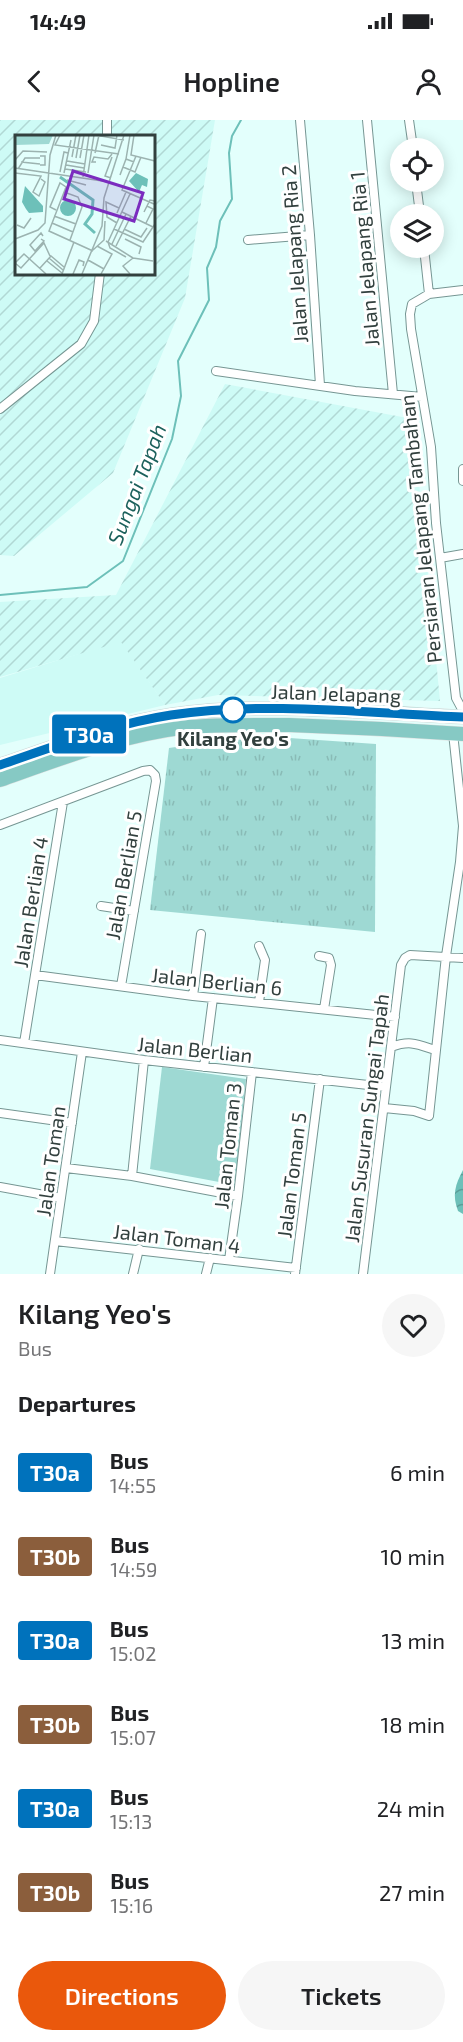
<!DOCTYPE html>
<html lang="en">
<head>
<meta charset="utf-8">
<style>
  body { margin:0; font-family:"Exo 2",sans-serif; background:#f6f6f6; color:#202124; height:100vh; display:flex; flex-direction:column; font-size:22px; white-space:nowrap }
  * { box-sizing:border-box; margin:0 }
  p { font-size:20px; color:#757577 }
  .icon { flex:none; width:33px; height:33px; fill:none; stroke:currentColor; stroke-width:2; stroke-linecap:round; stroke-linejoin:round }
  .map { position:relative; height:1154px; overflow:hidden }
  .panel { display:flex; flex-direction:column; background:#fff; flex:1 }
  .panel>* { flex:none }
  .badge { padding:0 12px; border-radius:4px; font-size:21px; line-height:39px }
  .controls { position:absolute; left:390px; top:18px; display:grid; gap:12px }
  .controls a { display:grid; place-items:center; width:54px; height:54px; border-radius:50%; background:#fff; box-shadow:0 3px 15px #0003; font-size:30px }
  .map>.badge { position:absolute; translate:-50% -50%; box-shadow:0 0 0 3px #fff }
  h2 { padding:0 18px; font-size:22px; line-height:54px }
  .round { display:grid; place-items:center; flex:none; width:63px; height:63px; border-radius:32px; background:#f6f6f6 }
  .head { display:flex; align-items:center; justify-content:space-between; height:102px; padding:0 18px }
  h1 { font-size:28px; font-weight:600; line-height:45px }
  .primary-button { display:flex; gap:12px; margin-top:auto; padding:12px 18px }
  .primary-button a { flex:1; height:69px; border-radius:36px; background:#ea580c; color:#fff; font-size:24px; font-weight:600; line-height:69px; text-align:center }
  .primary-button a+a { background:#f6f6f6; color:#202124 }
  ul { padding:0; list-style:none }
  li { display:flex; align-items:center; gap:18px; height:84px; padding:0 18px }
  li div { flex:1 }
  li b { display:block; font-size:22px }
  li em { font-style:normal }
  li .badge { min-width:66px; font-weight:700; text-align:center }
  .status { display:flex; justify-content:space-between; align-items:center; height:42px; padding:0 30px; background:#fff; direction:ltr }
  .status svg { height:16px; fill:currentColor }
  header { display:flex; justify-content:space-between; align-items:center; height:78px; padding:0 18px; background:#fff; font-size:27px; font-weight:600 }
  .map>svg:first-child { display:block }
  .built { fill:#cefbf6 }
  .industrial { fill:url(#industrial-furrows); fill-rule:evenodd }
  .grass { fill:url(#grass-tufts) }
  .park { fill:#9ed9d3 }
  .water { fill:url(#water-waves) }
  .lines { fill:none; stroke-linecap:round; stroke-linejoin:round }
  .stream { stroke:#6dc0b9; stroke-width:2 }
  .street-casing { stroke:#769693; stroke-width:10 }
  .primary-casing { stroke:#dee0e0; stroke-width:15 }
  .street { stroke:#fff; stroke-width:8 }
  .primary { stroke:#86c9c4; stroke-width:14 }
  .line-casing { stroke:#fff; stroke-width:14 }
  .line { stroke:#0072bc; stroke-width:9 }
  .stop-dot { fill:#fff; stroke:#0072bc; stroke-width:3 }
  .labels { text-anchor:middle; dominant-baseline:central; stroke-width:6; stroke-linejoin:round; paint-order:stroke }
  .street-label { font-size:20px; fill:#32403e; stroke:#fff }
  .stop-label { font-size:20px; font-weight:bold; fill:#32403e; stroke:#fff }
  .water-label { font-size:21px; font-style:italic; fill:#1c615c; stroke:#fff }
  .inset-river { fill:none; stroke:#6dc0b9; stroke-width:3 }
  .inset-road { fill:none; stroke:#9cb3b0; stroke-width:1.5 }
  .view { fill:#7b2cbf; fill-opacity:0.15; stroke:#7b2cbf; stroke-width:3 }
  .inset-edge { fill:none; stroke:#32403e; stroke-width:3 }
</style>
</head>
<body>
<div class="status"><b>14:49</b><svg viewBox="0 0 49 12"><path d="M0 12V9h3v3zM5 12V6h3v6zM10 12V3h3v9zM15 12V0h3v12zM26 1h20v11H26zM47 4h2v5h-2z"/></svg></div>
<header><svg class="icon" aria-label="back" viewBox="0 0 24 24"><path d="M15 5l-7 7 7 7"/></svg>Hopline<svg class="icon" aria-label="person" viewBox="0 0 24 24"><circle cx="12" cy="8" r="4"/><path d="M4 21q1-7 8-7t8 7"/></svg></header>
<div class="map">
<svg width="463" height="1154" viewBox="0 0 463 1154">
  <defs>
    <pattern id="industrial-furrows" width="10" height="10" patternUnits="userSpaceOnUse" patternTransform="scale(1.5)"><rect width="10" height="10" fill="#cefbf6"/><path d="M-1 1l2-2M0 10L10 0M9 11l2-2" fill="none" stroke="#b1d8d4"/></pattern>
    <pattern id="grass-tufts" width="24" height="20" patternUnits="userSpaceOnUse" patternTransform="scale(1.5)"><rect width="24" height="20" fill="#9ed9d3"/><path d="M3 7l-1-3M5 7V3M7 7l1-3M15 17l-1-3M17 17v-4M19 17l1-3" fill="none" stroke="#89bbb6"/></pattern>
    <pattern id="water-waves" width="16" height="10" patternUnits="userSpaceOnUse" patternTransform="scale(1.5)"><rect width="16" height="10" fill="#6dc0b9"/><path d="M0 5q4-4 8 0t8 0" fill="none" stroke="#5a9d98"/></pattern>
  </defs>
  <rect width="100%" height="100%" fill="#e3fffc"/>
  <!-- built -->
  <path class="built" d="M121 521 165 585 0 625V558Z"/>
  <!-- industrial -->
  <path class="industrial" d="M0 0H215L185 178 113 353 14 436 0 435ZM16 16H153V153H16Z
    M225 264 413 299 440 581 218 575 165 585 121 522 0 557V482L116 475Z"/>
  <!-- grass -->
  <path class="grass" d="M275 617 376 624 375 812 150 790 169 628 210 622Z"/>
  <!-- park -->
  <path class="park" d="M162 947 246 959 235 1065 150 1049Z"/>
  <!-- water -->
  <path class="water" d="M463 1050V1094L458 1091C452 1075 455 1065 463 1050Z"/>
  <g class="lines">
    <!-- stream -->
    <path class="stream" d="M0 475 87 467 123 441 172 319 181 276 178 241 209 180 207 148 216 127 220 101 232 79 229 33 232 16 241 0"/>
    <defs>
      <path id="street" d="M300 0 310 115 320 265
        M367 0 393 274
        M409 0 413 28
        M107 16V0
        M416 62 420 94
        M248 120 310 115
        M424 128 429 174
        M463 170 429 174 412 184 410 194 411 209 431 327 436 403 456 578 463 591
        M216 251 355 271 422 277
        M0 289 81 224 94 201 100 153
        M463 349V361
        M440 438 463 434
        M0 705 143 651 150 650 155 655 156 661 121 866
        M101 786 134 791
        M319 836 329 838 331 845 324 889
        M35 855 193 876 395 897
        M193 876 201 814
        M259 882 265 840 259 826
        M0 920 144 940 386 967
        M24 923 63 682
        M391 927C410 920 417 924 435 930
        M204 947 213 878
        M384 988 414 991 429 996 446 836 460 742 463 706 453 613
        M0 993 72 1003
        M66 1048 132 1056 238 1076
        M132 1056 144 940
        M0 1067 61 1078
        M55 1121 296 1148
        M229 1140 238 1076 252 952
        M50 1154 82 932
        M133 1154 139 1129
        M206 1154 210 1138
        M295 1154 320 959
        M363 1154 401 845 405 838 410 835 463 838"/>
      <path id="primary" d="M0 645C56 626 112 604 171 595 263 581 370 593 463 597
        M0 660C62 638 124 614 189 607 223 604 256 605 289 605 347 607 405 610 463 614"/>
    </defs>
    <!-- street casing -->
    <use href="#street" class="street-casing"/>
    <!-- primary casing -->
    <use href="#primary" class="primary-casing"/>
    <!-- street -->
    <use href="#street" class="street"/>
    <!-- primary -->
    <use href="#primary" class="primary"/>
  </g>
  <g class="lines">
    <defs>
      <path id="line" d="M0 645C56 626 112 604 171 595 265 581 368 593 463 597"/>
    </defs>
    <!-- line casing -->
    <use href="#line" class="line-casing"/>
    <!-- line -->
    <use href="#line" class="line"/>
  </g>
  <!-- markers -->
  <circle class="stop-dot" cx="233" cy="590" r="12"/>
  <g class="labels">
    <!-- street labels -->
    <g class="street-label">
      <text transform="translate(294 134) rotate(-94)">Jalan Jelapang Ria 2</text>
      <text transform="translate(364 139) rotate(-95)">Jalan Jelapang Ria 1</text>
      <text transform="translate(420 409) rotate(-96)">Persiaran Jelapang Tambahan</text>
      <text transform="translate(336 573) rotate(2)">Jalan Jelapang</text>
      <text transform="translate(123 755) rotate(-80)">Jalan Berlian 5</text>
      <text transform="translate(30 782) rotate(-81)">Jalan Berlian 4</text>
      <text transform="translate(217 861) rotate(6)">Jalan Berlian 6</text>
      <text transform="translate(195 929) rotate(6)">Jalan Berlian</text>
      <text transform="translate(366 998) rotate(-83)">Jalan Susuran Sungai Tapah</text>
      <text transform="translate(227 1026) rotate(-84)">Jalan Toman 3</text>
      <text transform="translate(50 1041) rotate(-82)">Jalan Toman</text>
      <text transform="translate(291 1055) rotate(-83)">Jalan Toman 5</text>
      <text transform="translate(177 1118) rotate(7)">Jalan Toman 4</text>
    </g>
    <!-- stop labels -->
    <g class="stop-label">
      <text x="233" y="618">Kilang Yeo's</text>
    </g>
    <!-- water labels -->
    <g class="water-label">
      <text transform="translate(136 364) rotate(-69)">Sungai Tapah</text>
    </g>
  </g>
  <!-- overview -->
  <g transform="translate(15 15)">
    <rect width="140" height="140" fill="#e3fffc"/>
    <path d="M0 0H38L34 9 0 10Z" fill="#9ed9d3"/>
    <path d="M121 38 133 44 132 52 127 50 124 57 114 46ZM10 51 28 71V77L14 78 11 74 7 67ZM45 73a8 8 0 1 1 16 0a8 8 0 1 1-16 0Z" fill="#6dc0b9"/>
    <path class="inset-river" d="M45 42 78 65 77 79 70 89 80 98"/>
    <path class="inset-road" d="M45 0 40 10 104 19M80 0 109 5M119 0 116 20 140 26M86 10 100 13 102 0M80 18 84 0M121 21 107 55 139 69M57 22 61 0M61 23 65 0M65 23 69 0M111 24 115 0M0 25 8 16 32 17M52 26 70 29M6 27 25 29M81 27H77L79 22 93 24 97 19M25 30H30V21H25M51 30 69 33M108 32 120 37 126 22M0 33 94 47M3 34 10 23H25M50 34 71 37M45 37 49 17 53 18M0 38 26 41 18 57 24 61 30 47 26 44M49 38 56 5M73 38 79 0M105 40 111 24 119 27M68 42 74 0M96 43 90 41 97 22M52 45 71 50M49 57 63 62 67 72 55 105M41 75 35 72 45 48 51 52 34 96 78 116M107 77 138 92M129 77 135 65 140 66M102 78 111 57M39 81 61 89M37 88 58 97M102 88 92 82 91 67 104 73M131 88 138 74 132 71M2 90 9 93 16 83M99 94 128 107 140 89M109 94 126 102 132 93M0 104 23 95 30 88 35 20 41 0M26 104 29 106 20 116 15 110 26 98 28 101M110 104 126 112 124 119M91 106 118 123M93 107 115 59M93 107 95 113 111 122M97 109 111 79M82 111 97 119 86 139M101 111 116 81M78 115 89 105 90 86M34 123 48 135M118 123 138 126M73 125 89 134M32 126 47 138M0 128 6 133 29 108 35 121M0 128 9 119 31 139M25 133 36 121 49 132M47 139 59 107M58 139 64 125 69 127 68 131M67 139 87 91 89 63 109 0M115 139 108 131 118 123"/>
    <path class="view" d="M58 36 128 58 119 86 49 64Z"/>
    <rect width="140" height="140" class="inset-edge"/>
  </g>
</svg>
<div class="controls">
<a><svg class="icon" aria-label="locate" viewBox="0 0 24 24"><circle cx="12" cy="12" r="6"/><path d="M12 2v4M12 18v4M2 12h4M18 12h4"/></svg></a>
<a><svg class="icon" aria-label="layers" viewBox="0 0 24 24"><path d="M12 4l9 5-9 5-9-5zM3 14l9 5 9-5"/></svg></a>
</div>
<b class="badge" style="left:89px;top:614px;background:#0072bc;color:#fff">T30a</b>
</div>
<section class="panel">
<div class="head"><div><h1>Kilang Yeo's</h1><p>Bus</p></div><a class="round"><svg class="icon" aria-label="heart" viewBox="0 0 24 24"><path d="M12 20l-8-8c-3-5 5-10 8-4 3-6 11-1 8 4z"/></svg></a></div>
<h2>Departures</h2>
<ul>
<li><span class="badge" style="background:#0072bc;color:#fff">T30a</span><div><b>Bus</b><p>14:55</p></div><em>6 min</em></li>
<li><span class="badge" style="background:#8b5e3c;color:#fff">T30b</span><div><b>Bus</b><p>14:59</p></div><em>10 min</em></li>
<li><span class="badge" style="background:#0072bc;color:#fff">T30a</span><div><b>Bus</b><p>15:02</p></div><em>13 min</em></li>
<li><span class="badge" style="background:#8b5e3c;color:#fff">T30b</span><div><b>Bus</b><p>15:07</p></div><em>18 min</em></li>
<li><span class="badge" style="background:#0072bc;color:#fff">T30a</span><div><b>Bus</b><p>15:13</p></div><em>24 min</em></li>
<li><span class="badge" style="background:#8b5e3c;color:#fff">T30b</span><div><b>Bus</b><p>15:16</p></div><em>27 min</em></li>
</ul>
<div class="primary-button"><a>Directions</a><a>Tickets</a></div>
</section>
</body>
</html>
